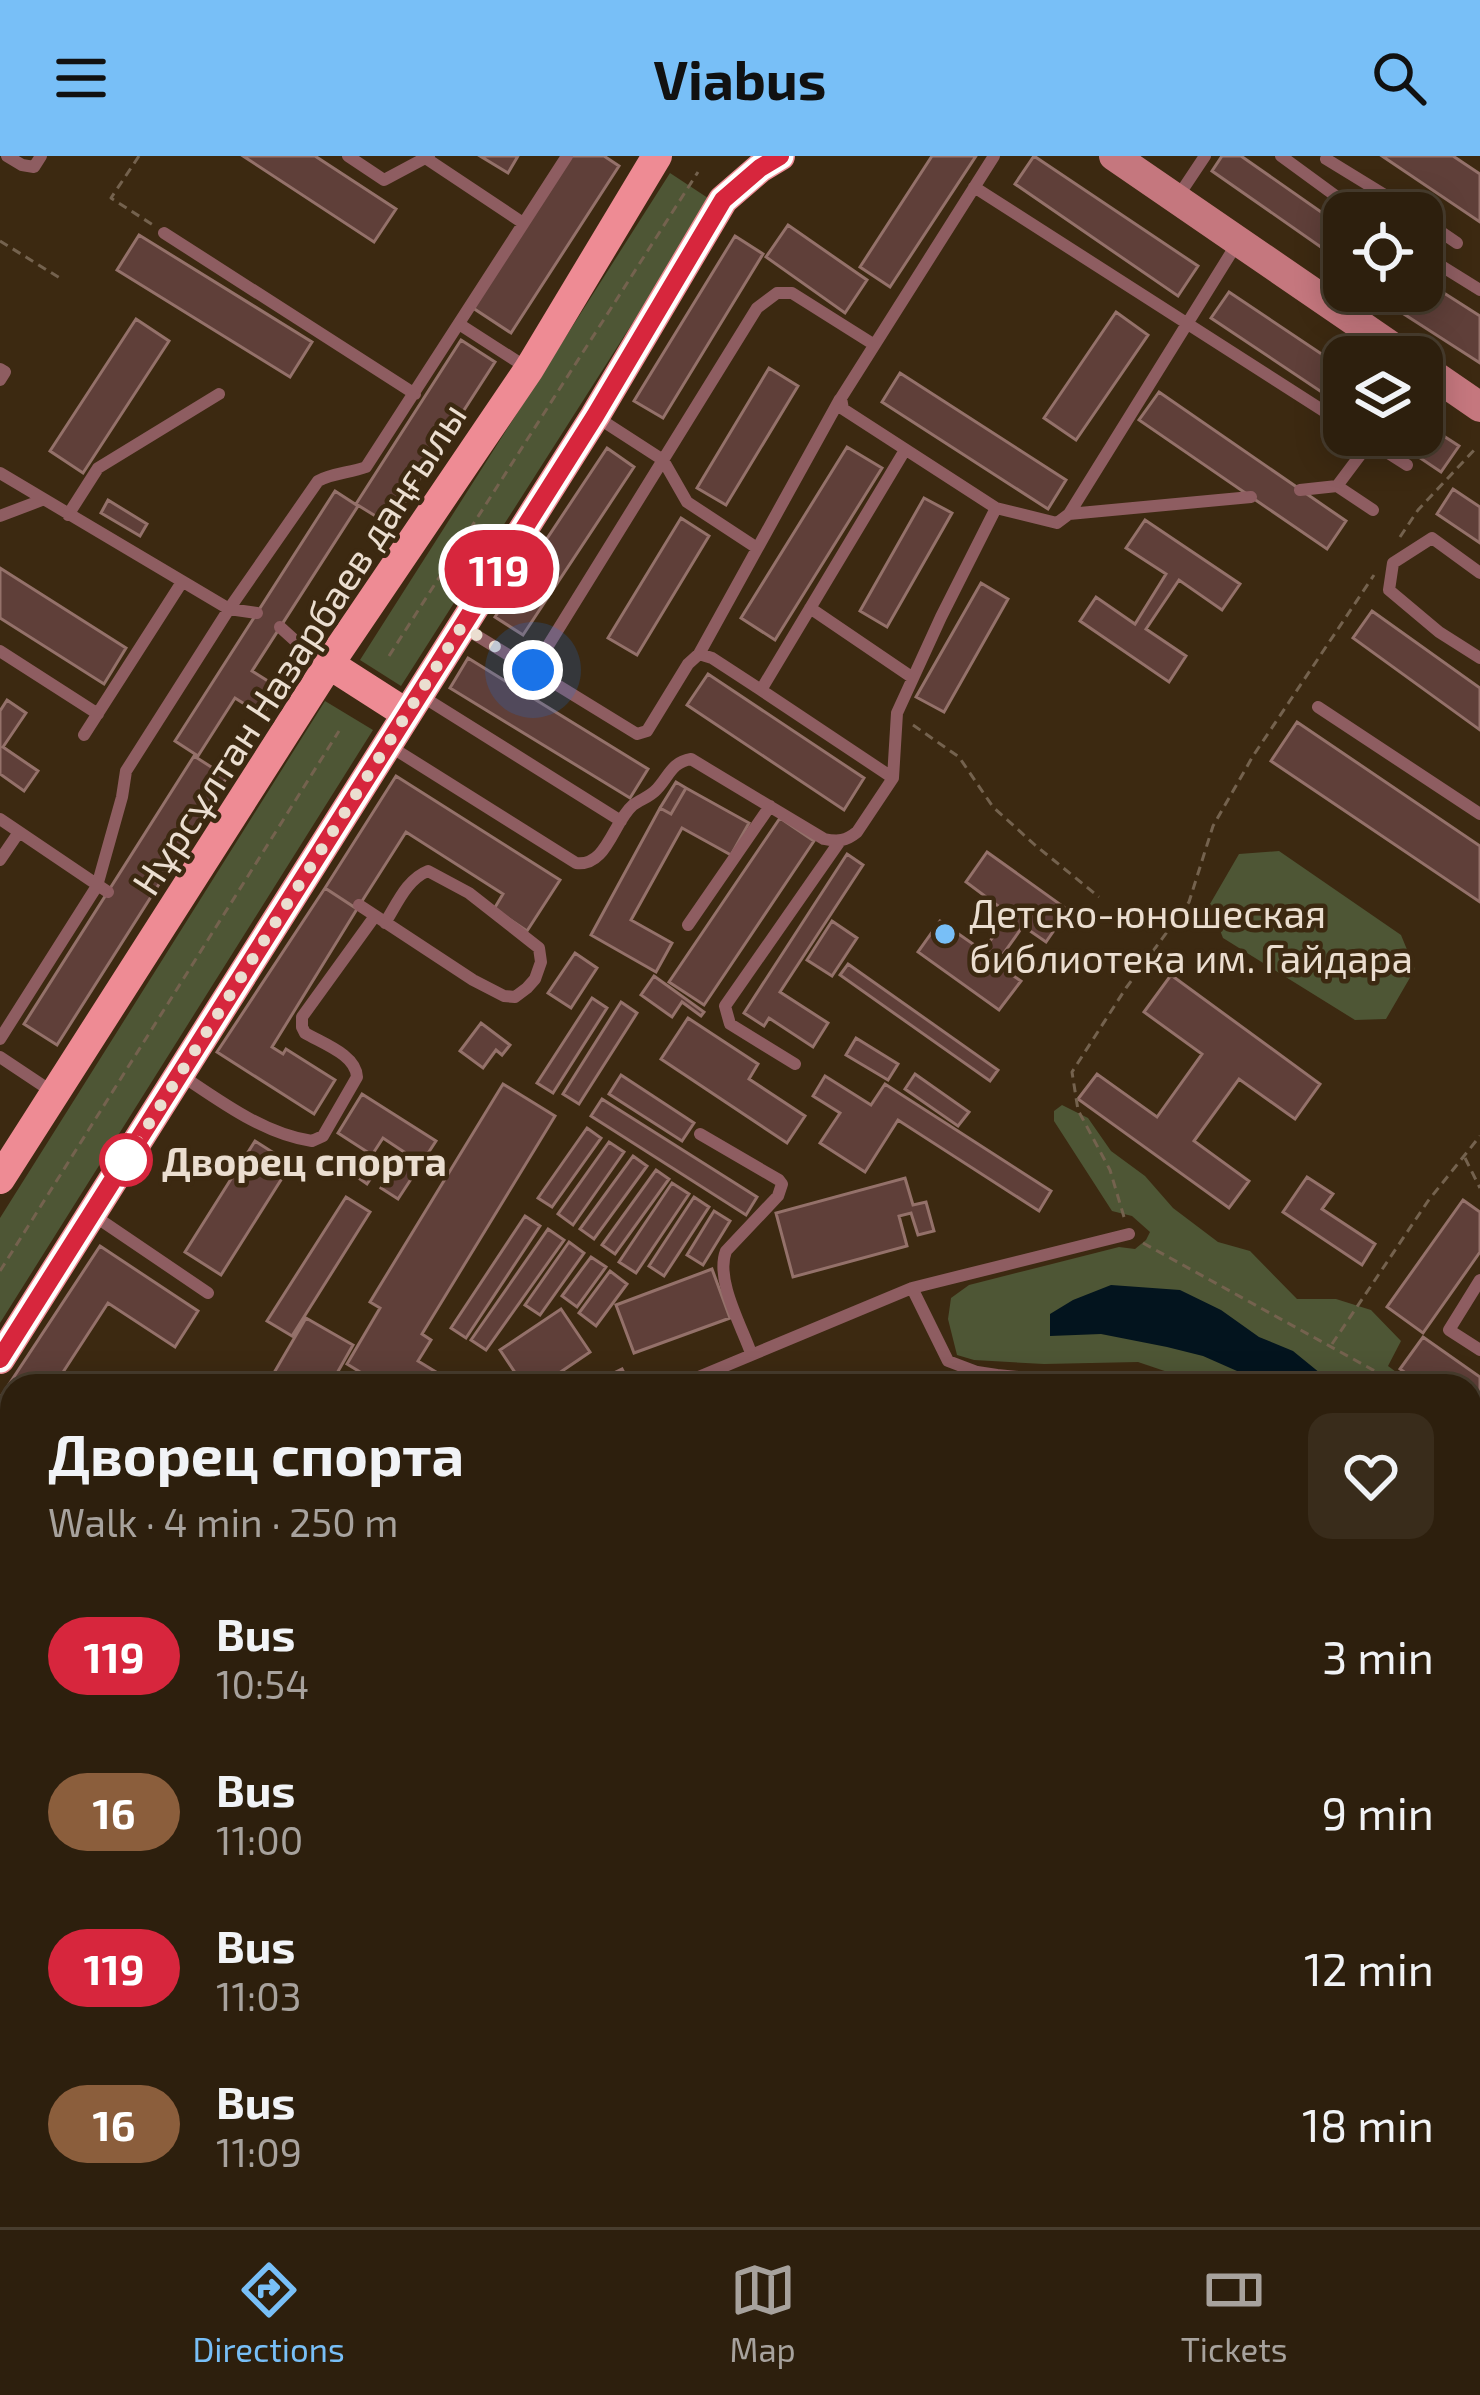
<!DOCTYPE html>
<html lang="en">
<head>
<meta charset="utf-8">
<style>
  body { margin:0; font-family:"Exo 2",sans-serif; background:#392c1b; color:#f1f3f6; height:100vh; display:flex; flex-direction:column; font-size:45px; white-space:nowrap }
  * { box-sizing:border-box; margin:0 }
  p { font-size:39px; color:#a7a29d }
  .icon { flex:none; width:66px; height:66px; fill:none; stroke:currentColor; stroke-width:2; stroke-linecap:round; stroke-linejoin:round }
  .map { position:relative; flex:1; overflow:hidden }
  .side { position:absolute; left:0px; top:1218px; width:1482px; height:855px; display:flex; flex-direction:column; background:#2d1f0d; border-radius:36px 36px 0 0; box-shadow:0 6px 30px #0003,0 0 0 3px #483d2e }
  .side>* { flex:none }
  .badge { padding:0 24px; border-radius:39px; font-size:42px; line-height:78px }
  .fabs { position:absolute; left:1323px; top:36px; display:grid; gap:24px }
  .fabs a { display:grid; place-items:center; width:120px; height:120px; border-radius:24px; background:#2d1f0d; box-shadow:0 6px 30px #0003,0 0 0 3px #483d2e; font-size:60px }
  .you { position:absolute; width:60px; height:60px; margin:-30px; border:9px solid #fff; border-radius:50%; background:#1a73e8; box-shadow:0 0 0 18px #1a73e833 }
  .map>.badge { position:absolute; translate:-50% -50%; box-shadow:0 0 0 6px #fff }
  .round { display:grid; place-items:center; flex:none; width:126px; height:126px; border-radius:24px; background:#392c1b }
  .summary { display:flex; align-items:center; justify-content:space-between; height:204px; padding:0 48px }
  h1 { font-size:57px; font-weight:700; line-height:90px }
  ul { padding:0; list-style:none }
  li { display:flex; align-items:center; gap:36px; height:156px; padding:0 48px }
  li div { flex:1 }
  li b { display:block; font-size:45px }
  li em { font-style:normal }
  li .badge { min-width:132px; font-weight:700; text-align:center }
  header { display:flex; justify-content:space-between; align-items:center; height:156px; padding:0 48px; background:#78bff7; color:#111; font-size:54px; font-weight:700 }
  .tabs { display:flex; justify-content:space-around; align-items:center; height:168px; border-top:3px solid #483d2e; background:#2d1f0d; font-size:33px; color:#a7a29d }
  .tabs a { display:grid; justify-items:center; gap:6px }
  .tabs .on { color:#78bff7 }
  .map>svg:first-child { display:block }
  .green { fill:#4e5635 }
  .water { fill:#03141e }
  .building { fill:#5f3f39; stroke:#94716a; stroke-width:3 }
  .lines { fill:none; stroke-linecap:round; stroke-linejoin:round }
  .path { stroke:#74624e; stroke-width:3; stroke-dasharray:9 6; stroke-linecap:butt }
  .service { stroke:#8e5d61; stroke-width:12 }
  .minor { stroke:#8e5d61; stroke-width:24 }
  .tertiary { stroke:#8e5d61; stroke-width:27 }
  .secondary { stroke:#c5777e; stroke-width:30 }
  .primary { stroke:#ee8b94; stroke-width:30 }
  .tram { stroke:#cfc1b2; stroke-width:3 }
  .line-casing { stroke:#fff; stroke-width:27 }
  .line { stroke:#d7263d; stroke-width:18 }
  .walk { stroke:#ebded0; stroke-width:12; stroke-dasharray:0 21.6 }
  .poi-dot { fill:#78bff7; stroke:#3c2911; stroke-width:4.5 }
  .stop-dot { fill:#fff; stroke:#d7263d; stroke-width:6 }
  .labels { text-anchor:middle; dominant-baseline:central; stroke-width:9; stroke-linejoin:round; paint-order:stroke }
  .street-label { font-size:39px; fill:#ebded0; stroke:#3c2911 }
  .poi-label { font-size:39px; fill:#ebded0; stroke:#3c2911; text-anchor:start }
  .stop-label { font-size:39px; font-weight:bold; fill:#ebded0; stroke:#3c2911; text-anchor:start }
</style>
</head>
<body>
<header><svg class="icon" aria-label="menu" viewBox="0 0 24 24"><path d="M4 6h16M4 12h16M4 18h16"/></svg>Viabus<svg class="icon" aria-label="search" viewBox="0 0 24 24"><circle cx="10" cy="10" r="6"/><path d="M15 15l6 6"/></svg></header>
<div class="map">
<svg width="1480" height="2071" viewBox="0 0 1480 2071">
  <rect width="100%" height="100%" fill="#3c2911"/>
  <!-- green -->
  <path class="green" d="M670 17 711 44 401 530 360 504Z
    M325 545 373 574 0 1167V1062Z
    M1279 695 1401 779 1415 813 1386 863 1355 864 1223 782 1210 748 1239 698Z
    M1062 949 1088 962 1111 995 1145 1020 1173 1052 1218 1086 1250 1095 1297 1143H1336L1371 1154 1401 1185 1388 1210 1415 1230H1209L1138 1206 1044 1208 974 1204 957 1199 948 1163 951 1142 969 1129 1119 1091 1135 1093 1146 1084 1150 1076 1132 1060 1112 1055 1054 965V955Z
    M1470 1270 1480 1277V1437L1470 1441Z
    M1470 1480 1480 1498V1630H1470Z
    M230 2061H477L487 2071H242Z"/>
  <!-- water -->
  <path class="water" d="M1111 1129 1180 1134 1221 1154 1259 1181 1293 1195 1331 1226 1340 1230H1271L1203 1200 1167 1191 1101 1178 1050 1180V1158L1073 1144Z"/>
  <!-- building -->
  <path class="building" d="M243 0H315L396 53 374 86Z
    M480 0H518L508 17Z
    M571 0H604L619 10 511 177 473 152Z
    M932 0H976L890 131 860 111Z
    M1034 0 1198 110 1178 140 1015 28Z
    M1222 0H1241L1344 72V95L1338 103 1212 15Z
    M1382 0H1453L1480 18V66Z
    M788 69 867 124 845 157 766 101Z
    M139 79 312 186 290 221 117 114Z
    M735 80 763 98 663 262 634 245Z
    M1422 123 1480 160V207L1368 135H1422Z
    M1229 136 1344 213V251L1211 162Z
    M1116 156 1148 179 1076 284 1044 262Z
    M136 163 169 185 83 317 50 295Z
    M461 184 495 206 390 369 356 348Z
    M769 212 798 230 726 349 697 332Z
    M900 217 1066 324 1048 353 882 246Z
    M1159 236 1346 365 1327 393 1139 264Z
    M1422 266 1459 290 1441 316 1386 279H1422Z
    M847 291 882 312 775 484 741 462Z
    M607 292 634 311 523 479 495 461Z
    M1453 333 1480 351V387L1437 358Z
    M335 335 358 350 252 515 279 532 262 559 235 542 198 600 175 585Z
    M924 342 952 357 887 471 860 455Z
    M108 344 147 368 140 380 101 357Z
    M681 362 709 380 637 499 608 482Z
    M1145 364 1240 428 1222 454 1179 424 1146 473 1186 500 1169 526 1080 465 1096 441 1135 468 1166 418 1126 392Z
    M0 412 126 492 104 528 0 462Z
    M981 427 1008 443 944 556 916 541Z
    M1372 455 1480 532V574L1353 482Z
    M468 502 648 613 630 642 450 532Z
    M708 518 864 622 844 654 687 549Z
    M7 544 26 557 3 591 38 615 24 635 0 618V555Z
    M1297 566 1480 690V746L1271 605Z
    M194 600 227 621 57 889 24 868Z
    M396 620 560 724 527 775 494 753 503 738 406 676 357 753 325 732Z
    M676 626 686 632 671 658 660 652Z
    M686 632 749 667 731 699 682 672 631 764 672 787 656 816 591 779 660 652 671 658Z
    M780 662 814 685 704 849 669 826Z
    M987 696 1068 754 1046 786 1023 770 996 808 1021 825 999 854 918 796 940 765 983 795 1009 758 966 726Z
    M847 698 863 709 780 836 828 867 813 891 769 862 764 870 744 857Z
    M325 732 357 753 272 891 283 898 286 893 335 924 314 958 217 896Z
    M832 765 857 782 832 820 807 804Z
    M575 797 597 812 571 852 548 837Z
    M848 808 998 914 990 925 840 819Z
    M1171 819 1320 928 1295 963 1239 923 1194 985 1249 1025 1229 1052 1078 943 1097 918 1157 961 1202 898 1144 856Z
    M654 820 704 856 701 860 682 846 672 861 641 839Z
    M592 842 607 852 553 937 537 927Z
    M621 846 637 857 579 948 563 938Z
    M688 862 758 908 749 923 805 960 787 987 661 903Z
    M481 867 510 889 502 899 496 894 483 912 460 895Z
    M856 882 898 908 888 924 846 899Z
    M915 918 969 956 958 970 905 933Z
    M621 919 694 967 682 985 609 938Z
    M825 920 871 949 885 928 1051 1035 1039 1055 898 964 865 1016 820 987 840 957 813 940Z
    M503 928 555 960 422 1178 431 1184 418 1205 459 1230H383L347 1208 380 1152 370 1146Z
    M362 938 436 985 398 1043 381 1032 404 996 383 982 372 999 338 977Z
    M602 943 757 1041 746 1059 591 960Z
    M587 972 601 982 552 1051 538 1042Z
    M255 985 291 1008 221 1119 185 1096Z
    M609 986 624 996 573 1069 558 1058Z
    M633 1000 647 1010 594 1083 580 1073Z
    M361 1006 375 1016 367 1028 353 1018Z
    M656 1014 669 1023 615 1098 602 1089Z
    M1307 1021 1333 1038 1322 1053 1375 1088 1362 1109 1283 1056Z
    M905 1022 913 1049 926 1046 934 1075 918 1079 911 1057 899 1060 907 1090 793 1121 776 1057Z
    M672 1027 689 1038 636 1117 619 1106Z
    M346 1041 370 1056 292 1180 267 1165Z
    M694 1041 709 1051 664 1120 649 1110Z
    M1463 1044 1480 1056V1096L1423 1177 1387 1151Z
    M714 1055 730 1065 703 1109 687 1099Z
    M525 1060 540 1070 466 1182 451 1172Z
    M548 1073 564 1084 486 1194 471 1184Z
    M569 1086 584 1097 540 1159 525 1149Z
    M100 1090 198 1155 175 1191 108 1147 54 1230H12V1265L0 1258V1242Z
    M591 1101 606 1111 577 1151 562 1140Z
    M712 1113 730 1162 634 1197 616 1149Z
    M610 1115 627 1128 596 1170 579 1157Z
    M561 1153 590 1196 540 1230H524L500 1194Z
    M306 1162 353 1189 332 1226 317 1217 309 1230H274L268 1227Z
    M1423 1181 1480 1221V1270L1470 1262V1230H1424L1400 1213Z
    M622 1213 629 1227 623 1230H587Z
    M0 1366 12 1374V1444L0 1462Z
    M10 1986 12 2016 0 2020V1990Z
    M712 2061H752V2071H711Z"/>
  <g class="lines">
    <!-- path -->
    <path class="path" d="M139 0 111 42 153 69
      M0 85 63 124
      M1400 381 1418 354 1477 291
      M389 500 698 16
      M913 569 959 601 993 651 1035 689 1099 741
      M1465 1002 1480 1032
      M1124 1061 1110 1014 1078 954 1072 916 1126 832 1189 746 1213 670 1253 600 1374 419
      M1143 1087 1402 1230
      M0 1115 339 575
      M1332 1188 1428 1045 1480 980
      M1470 1277 1480 1284
      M0 1595 12 1596
      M687 2071 688 2061"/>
    <!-- service -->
    <path class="service" d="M7 0 22 9 34 11 41 0
      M348 0 384 24 429 0
      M994 0 841 242 843 253 996 352 1057 367 1069 358 1236 89
      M1281 0 1359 57
      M427 3 523 67
      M1326 3 1393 44 1385 57
      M974 31 1344 268
      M1177 42 1205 0
      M1393 44 1412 57
      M1422 63 1457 87
      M164 77 415 238
      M1422 98 1480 134
      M1328 146 1344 121
      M459 168 529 213
      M0 213 5 216 0 224
      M595 260 663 304 757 152 777 137H792L873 188
      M1360 279 1407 309
      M0 317 229 453 257 457
      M1337 330 1370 286
      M1300 334 1337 330 1373 354
      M1069 358 1251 341
      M68 359 98 312 219 238
      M0 360 42 344
      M1480 417 1432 382 1393 407 1389 434 1439 476 1480 502
      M810 452 913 522
      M280 471 312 500 326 507
      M466 473 637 578 647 575 688 508 699 498 712 502 761 534
      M0 495 98 558
      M699 498 840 243
      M533 514 663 304 687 346 757 392
      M420 539 621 665
      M1318 551 1480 658
      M84 579 182 426
      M388 589 576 707C607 711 613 666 633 649 641 643 650 641 657 633 669 620 672 606 691 603L824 683C838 686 846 685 857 676L893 622 897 557 941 461 996 352
      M893 622 761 534 905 294
      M0 663 108 736
      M0 704 19 676
      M359 749 473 824 504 840 515 841 527 832 535 823 541 806 539 792 469 737 428 715C407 723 397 748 385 767
      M688 769 770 650
      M0 883 97 730 122 641 126 615 229 453 318 325C333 317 350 317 366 311L567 0
      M0 901 54 937
      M795 908 730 868 725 850 840 685
      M181 919C220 945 264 978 312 985L323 980 357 921C356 899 324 888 305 877L302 871V861L375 760
      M700 978 779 1024 782 1028 778 1040 726 1095C715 1123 741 1169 751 1197
      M93 1059 208 1137
      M1480 1124 1449 1174 1480 1194
      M912 1132 948 1205 977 1216 997 1219
      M677 1230 912 1132 1129 1078
      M996 1230 997 1219 1116 1230
      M0 1280 12 1287
      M1470 1462H1474L1480 1470
      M1470 1920 1480 1910
      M1470 2042 1480 2028
      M111 2071 117 2061
      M513 2071 515 2061
      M1167 2071 1168 2061
      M1440 2071 1450 2061"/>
    <!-- minor -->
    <path class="minor" d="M909 2070C949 2059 1040 2061 1080 2071
      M765 2071 766 2061
      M836 2071 837 2061"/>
    <!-- tertiary -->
    <path class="tertiary" d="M182 2061 191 2071"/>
    <!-- secondary -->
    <path class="secondary" d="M1114 0 1407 201
      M1422 211 1480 251"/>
    <!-- primary -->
    <path class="primary" d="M329 508 407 558
      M0 1023 329 508 529 213 657 0
      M0 1203 595 260 723 44 760 12 780 0
      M0 1502 12 1503
      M0 1551 12 1553
      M1470 1667 1480 1668
      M1470 1707 1480 1708"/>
    <!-- tram -->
    <path class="tram" d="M0 1536 12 1537
      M1470 1692 1480 1693"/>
  </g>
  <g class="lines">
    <defs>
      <path id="line" d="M0 1203 595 260 723 44 760 12 780 0"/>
    </defs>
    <!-- line casing -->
    <use href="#line" class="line-casing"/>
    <!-- line -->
    <use href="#line" class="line"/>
    <!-- walk -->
    <path class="walk" d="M126 1004 462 470 533 514"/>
  </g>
  <!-- markers -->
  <circle class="poi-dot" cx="945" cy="778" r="12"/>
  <circle class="stop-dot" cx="126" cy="1004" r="24"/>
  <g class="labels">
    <!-- street labels -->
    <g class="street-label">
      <text transform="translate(298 492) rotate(-57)">Нұрсұлтан Назарбаев даңғылы</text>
    </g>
    <!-- poi labels -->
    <g class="poi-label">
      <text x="969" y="756">Детско-юношеская<tspan x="969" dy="45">библиотека им. Гайдара</tspan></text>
    </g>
    <!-- stop labels -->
    <g class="stop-label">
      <text x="162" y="1004">Дворец спорта</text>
    </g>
  </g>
</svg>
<div class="fabs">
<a><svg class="icon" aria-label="locate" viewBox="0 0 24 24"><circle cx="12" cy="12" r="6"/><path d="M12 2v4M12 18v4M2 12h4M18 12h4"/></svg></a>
<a><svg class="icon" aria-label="layers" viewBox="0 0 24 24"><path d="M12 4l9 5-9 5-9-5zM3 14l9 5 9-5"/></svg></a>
</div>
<div class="you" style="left:533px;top:514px"></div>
<b class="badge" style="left:499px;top:413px;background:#d7263d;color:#fff">119</b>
<section class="side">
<div class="summary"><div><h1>Дворец спорта</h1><p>Walk · 4 min · 250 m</p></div><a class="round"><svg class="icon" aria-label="heart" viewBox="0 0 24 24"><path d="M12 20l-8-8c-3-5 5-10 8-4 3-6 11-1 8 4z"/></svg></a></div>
<ul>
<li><span class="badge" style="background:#d7263d;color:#fff">119</span><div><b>Bus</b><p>10:54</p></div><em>3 min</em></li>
<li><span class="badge" style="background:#8b5e3c;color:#fff">16</span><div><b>Bus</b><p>11:00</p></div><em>9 min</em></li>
<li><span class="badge" style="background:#d7263d;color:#fff">119</span><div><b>Bus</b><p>11:03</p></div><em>12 min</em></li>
<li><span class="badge" style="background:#8b5e3c;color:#fff">16</span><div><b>Bus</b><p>11:09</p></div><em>18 min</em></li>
</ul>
</section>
</div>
<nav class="tabs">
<a class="on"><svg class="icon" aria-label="directions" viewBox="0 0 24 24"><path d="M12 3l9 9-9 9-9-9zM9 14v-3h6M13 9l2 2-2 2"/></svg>Directions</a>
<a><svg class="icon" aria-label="map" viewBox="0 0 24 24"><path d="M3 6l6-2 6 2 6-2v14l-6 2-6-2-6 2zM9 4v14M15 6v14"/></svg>Map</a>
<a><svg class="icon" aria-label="tickets" viewBox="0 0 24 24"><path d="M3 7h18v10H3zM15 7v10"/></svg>Tickets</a>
</nav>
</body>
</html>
